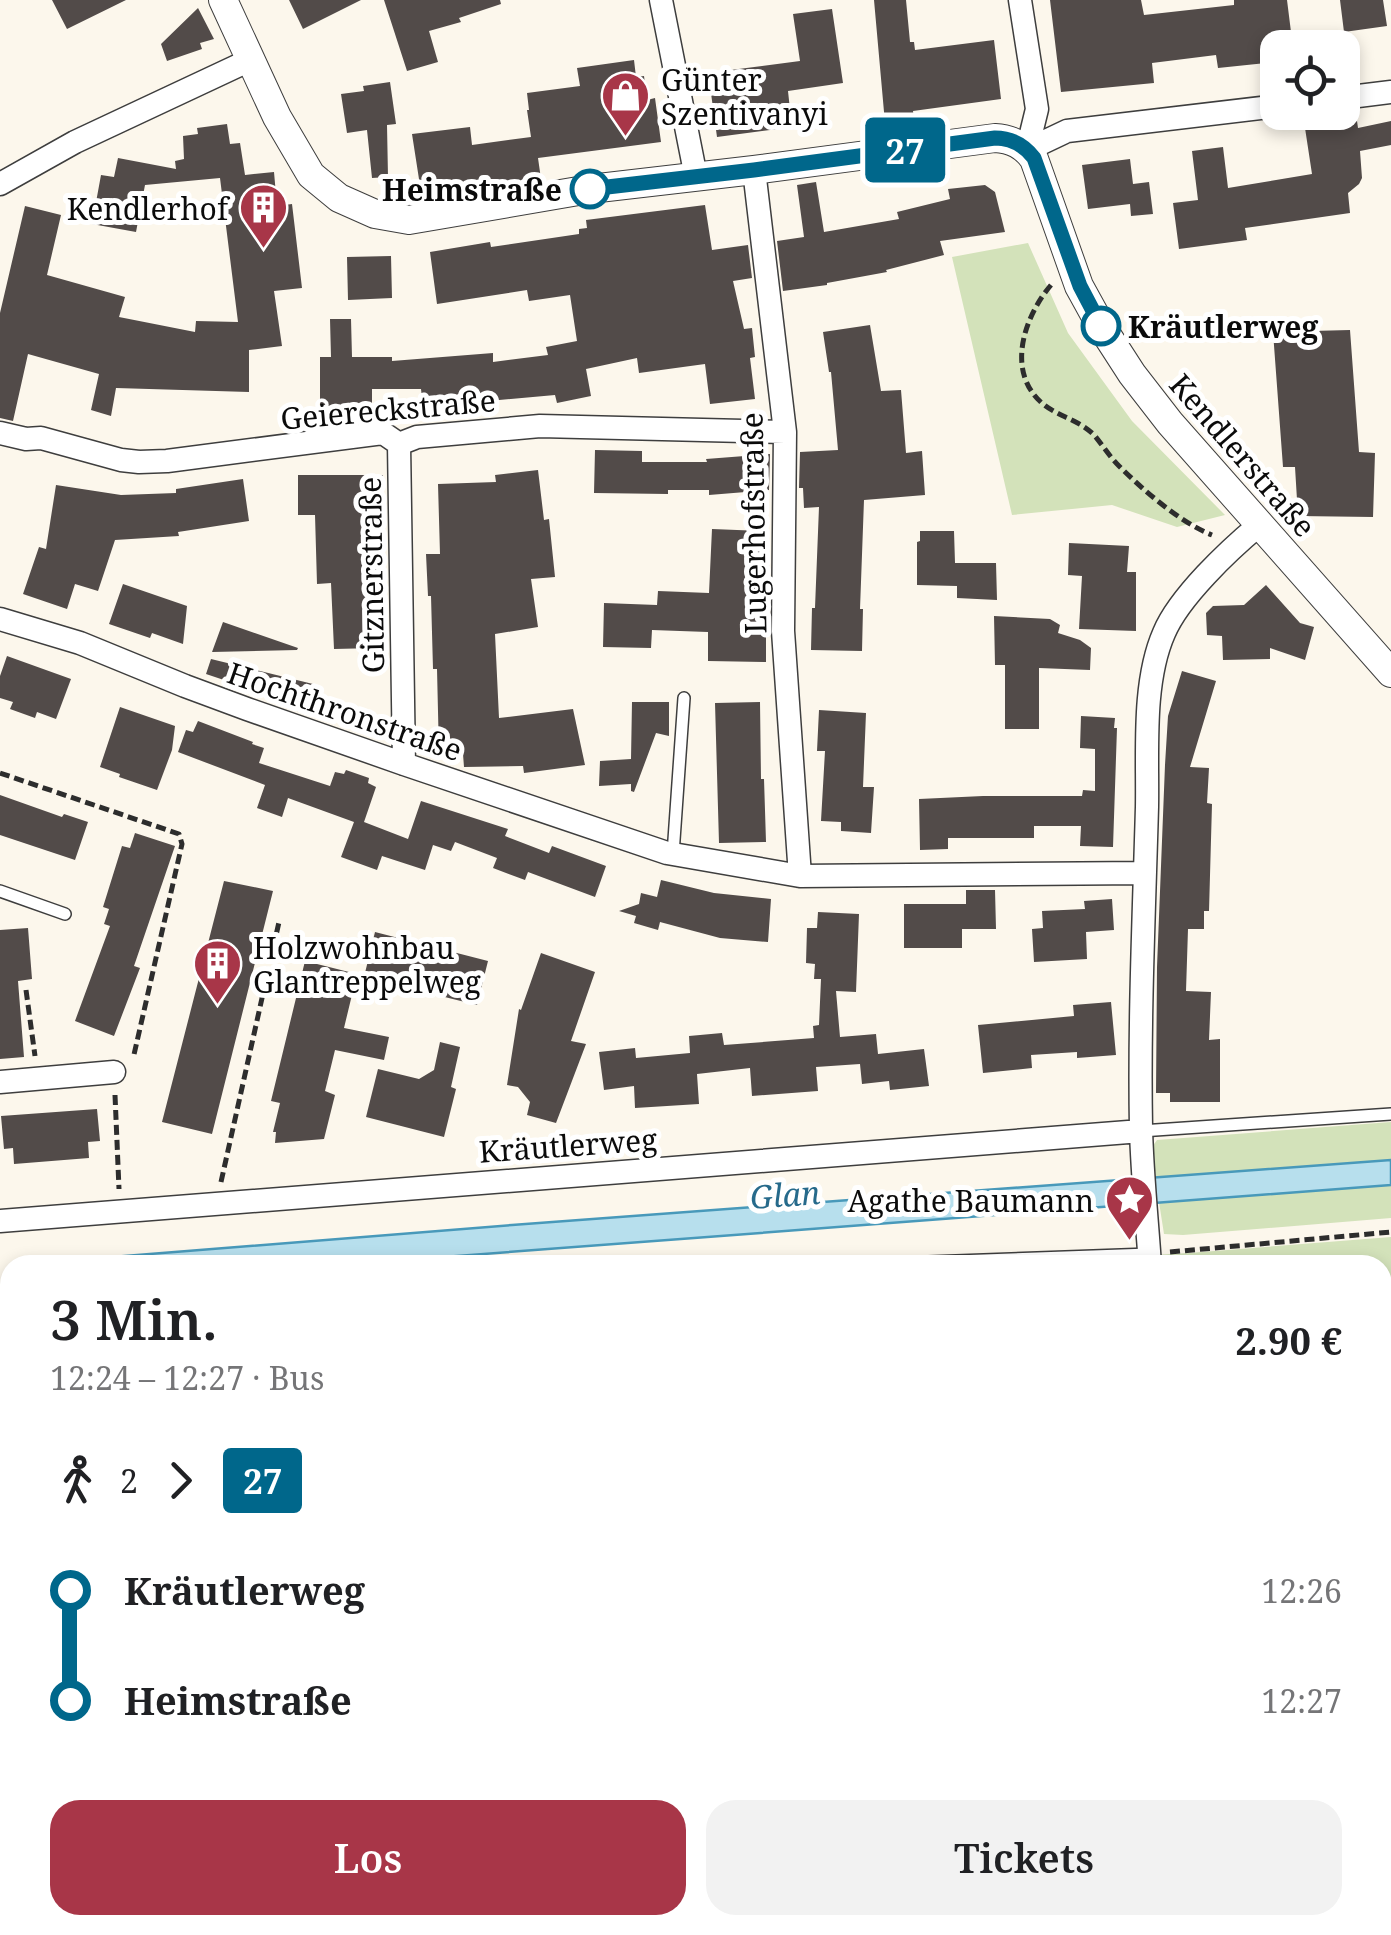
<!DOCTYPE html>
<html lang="de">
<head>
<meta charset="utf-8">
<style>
  body { margin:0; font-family:"Noto Serif",serif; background:#f2f2f2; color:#202124; height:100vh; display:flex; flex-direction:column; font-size:38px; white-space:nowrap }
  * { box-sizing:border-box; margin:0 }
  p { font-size:32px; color:#757577 }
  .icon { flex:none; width:55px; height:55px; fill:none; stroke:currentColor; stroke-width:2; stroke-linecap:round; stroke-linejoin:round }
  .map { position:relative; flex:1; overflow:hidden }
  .panel { position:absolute; left:0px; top:1255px; width:1392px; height:680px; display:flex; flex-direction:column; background:#fff; border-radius:30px 30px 0 0; box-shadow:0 5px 15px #0003 }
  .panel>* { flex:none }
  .badge { padding:0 20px; border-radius:8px; font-size:35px; line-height:65px }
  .controls { position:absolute; left:1260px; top:30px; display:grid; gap:20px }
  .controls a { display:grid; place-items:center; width:100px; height:100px; border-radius:20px; background:#fff; box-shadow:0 5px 15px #0003; font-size:50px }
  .map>.badge { position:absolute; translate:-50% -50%; box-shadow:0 0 0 5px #fff }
  .legs { display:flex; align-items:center; gap:15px; height:110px; padding:0 50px; font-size:32px }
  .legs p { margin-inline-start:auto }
  .head { display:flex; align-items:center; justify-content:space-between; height:170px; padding:0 50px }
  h1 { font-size:55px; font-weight:600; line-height:75px }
  .cta { display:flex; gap:20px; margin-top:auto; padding:20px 50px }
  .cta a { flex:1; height:115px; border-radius:30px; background:#a83648; color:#fff; font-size:40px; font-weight:600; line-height:115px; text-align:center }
  .cta a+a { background:#f2f2f2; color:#202124 }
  ul { padding:0 50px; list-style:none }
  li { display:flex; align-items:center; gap:35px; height:110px; font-size:38px }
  li i { display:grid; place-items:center; width:15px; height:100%; margin:0 12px; background:currentColor }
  li i::after { content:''; width:25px; height:25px; margin:-12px; border:8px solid; border-radius:50%; background:#fff }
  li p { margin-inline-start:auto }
  li:first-child i { background:linear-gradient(#0000 50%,currentColor 0) }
  li:last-child i { background:linear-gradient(currentColor 50%,#0000 0) }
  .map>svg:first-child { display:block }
  .green { fill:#d3e2ba }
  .forest { fill:#b9d09c }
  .water { fill:#b7dfed; stroke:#4899ba; stroke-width:2.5 }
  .building { fill:#524b49 }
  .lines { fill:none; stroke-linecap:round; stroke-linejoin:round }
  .service-casing { stroke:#3e3e3e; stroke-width:14 }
  .minor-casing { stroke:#3e3e3e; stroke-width:25 }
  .tertiary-casing { stroke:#3e3e3e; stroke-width:30 }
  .path { stroke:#2d2d2d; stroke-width:5; stroke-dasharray:10 5; stroke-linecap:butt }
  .service { stroke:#fff; stroke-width:11 }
  .minor { stroke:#fff; stroke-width:22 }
  .tertiary { stroke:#fff; stroke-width:28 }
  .line-1-casing { stroke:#fff; stroke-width:22 }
  .line-1 { stroke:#00678b; stroke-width:15 }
  .stop-1-dot { fill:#fff; stroke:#00678b; stroke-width:5 }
  .labels { text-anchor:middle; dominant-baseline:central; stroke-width:10; stroke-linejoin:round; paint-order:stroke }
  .poi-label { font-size:30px; fill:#0b0b0b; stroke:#fff; text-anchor:start }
  .stop-label { font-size:30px; font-weight:bold; fill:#0b0b0b; stroke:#fff; text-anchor:end }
  .street-label { font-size:30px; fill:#0b0b0b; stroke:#fff }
  .water-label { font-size:32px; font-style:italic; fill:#266a8b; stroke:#fff }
</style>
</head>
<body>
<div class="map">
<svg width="1391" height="1935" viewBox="0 0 1391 1935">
  <rect width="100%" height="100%" fill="#fcf7ec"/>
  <!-- green -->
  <path class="green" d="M1028 243 1068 333 1132 421 1225 515 1177 527 1112 505 1012 515 952 257Z
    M1391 1122V1160L1156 1178 1152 1147 1157 1140Z
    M1391 1185V1218L1183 1235 1164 1234 1159 1202Z
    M1391 1237V1935H1179L1176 1925H1382V1265H970L1189 1253Z
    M10 1337V1475L0 1485V1338Z
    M378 1925H784L782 1935H378Z
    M848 1925H1125L1128 1935H849Z"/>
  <!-- forest -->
  <path class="forest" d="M784 1925H848L849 1935H782Z"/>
  <!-- water -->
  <path class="water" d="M1391 1160V1185L338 1265H12L512 1225Z"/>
  <!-- building -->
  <path class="building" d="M52 0H126L67 29Z
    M289 0H361L303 29Z
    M384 0H500L501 4 459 18 461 22 429 31 438 62 407 71Z
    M874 0H906L910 42H914L915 50 994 40 1001 99 913 111 914 119 885 123Z
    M1050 0H1141L1144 15 1234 5V0H1287L1293 48H1264L1266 63 1218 68 1216 55 1152 63 1154 83 1061 92Z
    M1340 0H1383L1387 26 1344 32Z
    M198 8 214 39 200 43 202 49 167 61 161 44Z
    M832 9 843 83 788 91 791 119 777 121 778 129 717 137 710 86 725 85 723 71 800 61 793 14Z
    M634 60 636 77 644 76 647 100 655 98 661 142 538 158 541 179 477 187V190L431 196 430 191 421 192 412 134 470 127 472 145 531 137 527 110H529L527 93 580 86 577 68Z
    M390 82 396 124 387 125 388 177 372 178 367 130 347 133 341 94 364 91 363 86Z
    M1357 121 1358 128 1391 121V145L1360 151 1362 178 1359 184 1348 193 1350 213 1245 228 1247 240 1179 249 1173 203 1198 200 1192 151 1223 147 1228 188 1312 174 1305 128Z
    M227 124 230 144 240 143 245 175 274 172 277 206 292 204 302 288 274 291 282 346 249 350V392L116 388 111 416 91 410 99 374 28 354 13 421 0 418V313L25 206 61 215 47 275 125 297 119 317 195 332 196 321 238 322 220 178 145 185 136 232 92 224 101 175 114 177 118 158 176 169 175 161 184 159 183 136 198 134 197 128Z
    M1130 159 1133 184 1149 182 1153 214 1131 216 1130 204 1088 209 1082 165Z
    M816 182 824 232 899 219 897 212 950 199 948 189 985 185 995 192 1005 232 940 241 944 255 886 270 887 272 827 283V285L783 291 777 241 804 237 797 185Z
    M705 205 712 250 748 245 752 278 733 281 744 329 752 328 755 357 750 358 755 399 710 404 705 364 639 373 637 358 586 369 591 396 557 403 555 395 423 407 421 389H372V406H320V357H331L330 319H351L352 357H392V361L493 353V362L548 355 546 347 577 341 570 295 529 301 527 290 437 304 430 252 490 242 491 247 579 234V229L587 228 586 220Z
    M391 256 392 298 348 300 347 257Z
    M870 325 881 391 901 390 906 453 922 451 925 495 864 500 860 609H863L862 651 811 650 812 608H815L819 507 804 508 803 488H799L800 452 838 450 831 372H829L823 332Z
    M1350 330 1359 452 1375 453 1373 517 1298 516 1295 467H1283L1273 332Z
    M595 450 642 451V462H707L706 459 770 454 769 490 709 495V490H668V494L594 493Z
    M538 470 544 520 549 519 555 577 531 579 538 627 495 634 499 718 573 709 585 765 524 773 523 766 464 767 463 754H439L437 669H433L431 596H428L426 554H440L438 484 496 482 495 475Z
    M298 475H383V512H379L381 582H374L376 648 334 649 331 583 317 584 315 515H298Z
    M243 479 249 521 178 532 179 536 115 540 98 591 75 584 67 609 23 594 39 547 46 549 56 485 121 495 176 493V489Z
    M712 529 762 531 759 605H766V662L708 661V632L652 630 651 648 603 647 604 603 657 605 658 591 709 593Z
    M920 531H954L955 563H996L997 600 957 598V586L917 585V542L920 541Z
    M1069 543 1129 546 1127 572H1136V631L1079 629 1082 576 1068 575Z
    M123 584 187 606 183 644 152 633 150 638 109 624Z
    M1266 585 1300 623 1314 627 1305 660 1270 648V659L1223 660 1222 636 1207 635 1206 613 1213 606 1244 605Z
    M994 616 1050 619 1060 625 1058 633 1080 640 1091 648 1090 670 1039 668V729H1005V665H995Z
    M223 622 298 648 297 650 212 652Z
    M7 656 71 679 56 719 37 712 35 718 10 709 13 702 0 698V676Z
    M211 659 313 684 303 713 267 700 269 695 206 674Z
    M1182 671 1216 681 1190 767 1209 768 1207 803 1212 804 1209 911H1204V929H1188L1186 991 1211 992 1209 1040 1220 1039V1102H1170V1093H1156L1157 967 1165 765 1168 716Z
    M632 702H669V736L656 733 634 792 631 791V784L599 786 600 761 631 759Z
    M760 702 761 779H764L766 842 719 843 715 703Z
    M120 707 175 726 172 750 157 790 119 777 120 774 100 767Z
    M819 710 866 713 863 787H874L871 833 841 831V822L821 821 825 751H817Z
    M1081 716 1115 718 1114 728H1117L1113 847 1080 846 1081 826H1034V838H948V849L920 850 919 799 983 796H1082L1083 790 1095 791V749L1080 748Z
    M198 721 253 742 252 744 264 748 259 763 330 786 335 772 344 774 346 770 369 778 368 783 376 787 364 822 408 839 421 801 508 829 505 836 549 853 552 846 606 866 595 897 528 872 525 880 493 868 497 858 455 842 451 851 433 845 425 870 382 856 377 870 341 857 354 822 288 798 282 817 257 808 265 785 178 752 186 730 193 732Z
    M0 795 62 817 64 814 88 822 75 860 0 835Z
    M135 833 175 846 134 966 140 968 114 1036 75 1021 110 926 104 924 109 909 103 907 122 846 130 848Z
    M661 880 714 893 771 899 768 942 720 938 660 922 658 930 634 923 636 916 619 911 639 904 641 893 657 897Z
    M224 881 273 891 212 1134 162 1122Z
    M966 890H995L996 929H962V948H904V904H966Z
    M1112 899 1114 930 1086 932 1087 959 1034 962 1032 929 1043 928 1042 911 1085 909 1084 901Z
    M818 912 859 914 856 992 836 991 840 1037 876 1034 878 1054 924 1049 929 1086 890 1090 889 1081 862 1084 860 1064 816 1067 818 1091 752 1096 750 1068 697 1074 699 1104 635 1108 634 1086 604 1090 599 1052 635 1048 636 1058 690 1053 689 1036 722 1033 724 1045 814 1038 813 1026 819 1025 821 979H814L815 964 806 963 807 928H817Z
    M28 928 32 979 18 981 24 1057 0 1059V930Z
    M375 932 488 961 477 1005 364 977Z
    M541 953 595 972 571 1041 586 1044 556 1123 527 1115 530 1102 518 1087 507 1085 519 1009 521 1010Z
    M305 961 357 974 344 1028 389 1037 384 1060 335 1050 325 1091 335 1095 324 1139 275 1143 276 1132H273L280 1103 271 1101Z
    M1111 1002 1116 1055 1077 1058V1052L1031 1055 1032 1068 983 1073 978 1025 1074 1016 1073 1005Z
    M440 1042 460 1047 451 1087 456 1089 444 1137 366 1117 378 1069 419 1079 434 1070Z
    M97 1109 100 1141 88 1142 89 1158 14 1164 13 1148 4 1149 1 1116Z"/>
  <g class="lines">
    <defs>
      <path id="service" d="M673 854 684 698
        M0 891 65 914
        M1141 1131 1391 1114
        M845 1265 1149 1254
        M0 1332 10 1331
        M0 1458 10 1440"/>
      <path id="minor" d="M661 0 696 177
        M1020 0 1037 109 1027 150
        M1342 98 1391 92
        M1027 150 1067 131 1278 106
        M754 170 785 432 783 631 800 876
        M0 184 75 142 250 60
        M0 433 26 439 41 438 121 460 139 462 167 461 383 433 399 444 417 437 540 426 785 432
        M399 444 404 764
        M0 619 80 643 185 686 247 709 404 764 667 853 800 876 1145 873
        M0 1082 114 1072
        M0 1221 1141 1131
        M1150 1265C1147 1220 1142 1173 1141 1128 1139 1022 1144 913 1147 807 1148 753 1142 683 1164 633 1179 597 1229 550 1259 525
        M1304 1925 1306 1935"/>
      <path id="tertiary" d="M223 0 277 117 311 175 339 198 375 214 409 220 590 189 754 170 995 138C1012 139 1024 145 1034 159L1079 286 1101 326 1132 374 1170 423 1391 673"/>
    </defs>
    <!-- service casing -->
    <use href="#service" class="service-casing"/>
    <!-- minor casing -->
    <use href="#minor" class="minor-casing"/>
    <!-- tertiary casing -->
    <use href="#tertiary" class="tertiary-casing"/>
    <!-- path -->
    <path class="path" d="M1051 285C1024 317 1005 372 1043 404 1059 417 1080 420 1095 436 1103 446 1110 457 1119 466 1143 490 1181 523 1212 535
      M0 773 179 834 182 844 133 1059
      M26 990 35 1056
      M115 1095 119 1189
      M221 1182 279 922
      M1170 1252 1391 1232"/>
    <!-- service -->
    <use href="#service" class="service"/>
    <!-- minor -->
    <use href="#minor" class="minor"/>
    <!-- tertiary -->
    <use href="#tertiary" class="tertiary"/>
  </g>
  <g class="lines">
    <defs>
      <path id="line-1" d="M590 189 754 170 995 138C1012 138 1024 145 1034 158L1080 286 1101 326"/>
    </defs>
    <!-- line-1 casing -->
    <use href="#line-1" class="line-1-casing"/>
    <!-- line-1 -->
    <use href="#line-1" class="line-1"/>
  </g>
  <!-- icons -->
  <defs>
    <symbol id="shop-pin" viewBox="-11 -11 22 30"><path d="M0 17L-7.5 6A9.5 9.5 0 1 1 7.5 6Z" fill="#a83648" stroke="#fff"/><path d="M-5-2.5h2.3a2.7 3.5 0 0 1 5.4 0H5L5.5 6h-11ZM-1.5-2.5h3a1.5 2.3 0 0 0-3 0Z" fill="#fff"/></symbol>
    <symbol id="building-pin" viewBox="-11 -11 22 30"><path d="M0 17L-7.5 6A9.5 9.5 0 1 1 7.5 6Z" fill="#a83648" stroke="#fff"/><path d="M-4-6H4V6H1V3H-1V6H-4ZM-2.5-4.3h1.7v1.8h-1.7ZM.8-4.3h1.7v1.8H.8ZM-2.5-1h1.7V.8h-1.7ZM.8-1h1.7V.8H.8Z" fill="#fff"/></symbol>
    <symbol id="sight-pin" viewBox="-11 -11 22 30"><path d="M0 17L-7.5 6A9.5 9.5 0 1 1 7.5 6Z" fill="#a83648" stroke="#fff"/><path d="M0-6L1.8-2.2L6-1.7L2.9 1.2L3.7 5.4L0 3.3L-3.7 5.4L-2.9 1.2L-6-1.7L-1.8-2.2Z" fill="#fff"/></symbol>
  </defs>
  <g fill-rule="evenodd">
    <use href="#shop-pin" x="598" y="68" width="55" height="75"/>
    <use href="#building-pin" x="236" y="180" width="55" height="75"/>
    <use href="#building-pin" x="190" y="936" width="55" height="75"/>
    <use href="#sight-pin" x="1102" y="1172" width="55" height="75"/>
  </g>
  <!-- markers -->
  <g class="stop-1-dot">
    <circle cx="590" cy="189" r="18"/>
    <circle cx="1101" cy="326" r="18"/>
  </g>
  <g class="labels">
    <!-- poi labels -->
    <g class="poi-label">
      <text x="661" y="79">Günter<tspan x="661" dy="34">Szentivanyi</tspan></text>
      <text x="228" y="208" text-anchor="end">Kendlerhof</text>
      <text x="253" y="947">Holzwohnbau<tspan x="253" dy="34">Glantreppelweg</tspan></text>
      <text x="1094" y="1200" text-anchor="end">Agathe Baumann</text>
    </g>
    <!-- stop labels -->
    <g class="stop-label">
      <text x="562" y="189">Heimstraße</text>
      <text x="1128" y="326" text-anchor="start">Kräutlerweg</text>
    </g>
    <!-- street labels -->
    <g class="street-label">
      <text transform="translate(388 409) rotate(-5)">Geiereckstraße</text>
      <text transform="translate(1243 455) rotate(49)">Kendlerstraße</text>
      <text transform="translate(753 523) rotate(-91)">Lugerhofstraße</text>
      <text transform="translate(371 575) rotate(-91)">Gitznerstraße</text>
      <text transform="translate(345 711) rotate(19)">Hochthronstraße</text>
      <text transform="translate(568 1145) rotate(-4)">Kräutlerweg</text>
    </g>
    <!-- water labels -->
    <g class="water-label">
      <text transform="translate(785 1194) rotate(-4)">Glan</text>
    </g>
  </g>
</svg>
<div class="controls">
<a><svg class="icon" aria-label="locate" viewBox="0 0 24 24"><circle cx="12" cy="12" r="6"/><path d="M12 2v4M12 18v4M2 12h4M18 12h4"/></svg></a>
</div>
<b class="badge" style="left:905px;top:150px;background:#00678b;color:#fff">27</b>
<section class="panel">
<div class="head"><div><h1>3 Min.</h1><p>12:24 – 12:27 · Bus</p></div><b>2.90 €</b></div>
<div class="legs"><svg class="icon" aria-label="walk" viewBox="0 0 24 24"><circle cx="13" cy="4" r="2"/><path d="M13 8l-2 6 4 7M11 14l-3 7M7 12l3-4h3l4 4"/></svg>2<svg class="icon" aria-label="forward" viewBox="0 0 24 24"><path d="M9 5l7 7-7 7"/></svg><b class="badge" style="background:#00678b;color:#fff">27</b></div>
<ul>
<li><i style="color:#00678b"></i><b>Kräutlerweg</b><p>12:26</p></li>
<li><i style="color:#00678b"></i><b>Heimstraße</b><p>12:27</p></li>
</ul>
<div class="cta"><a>Los</a><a>Tickets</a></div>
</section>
</div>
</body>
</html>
